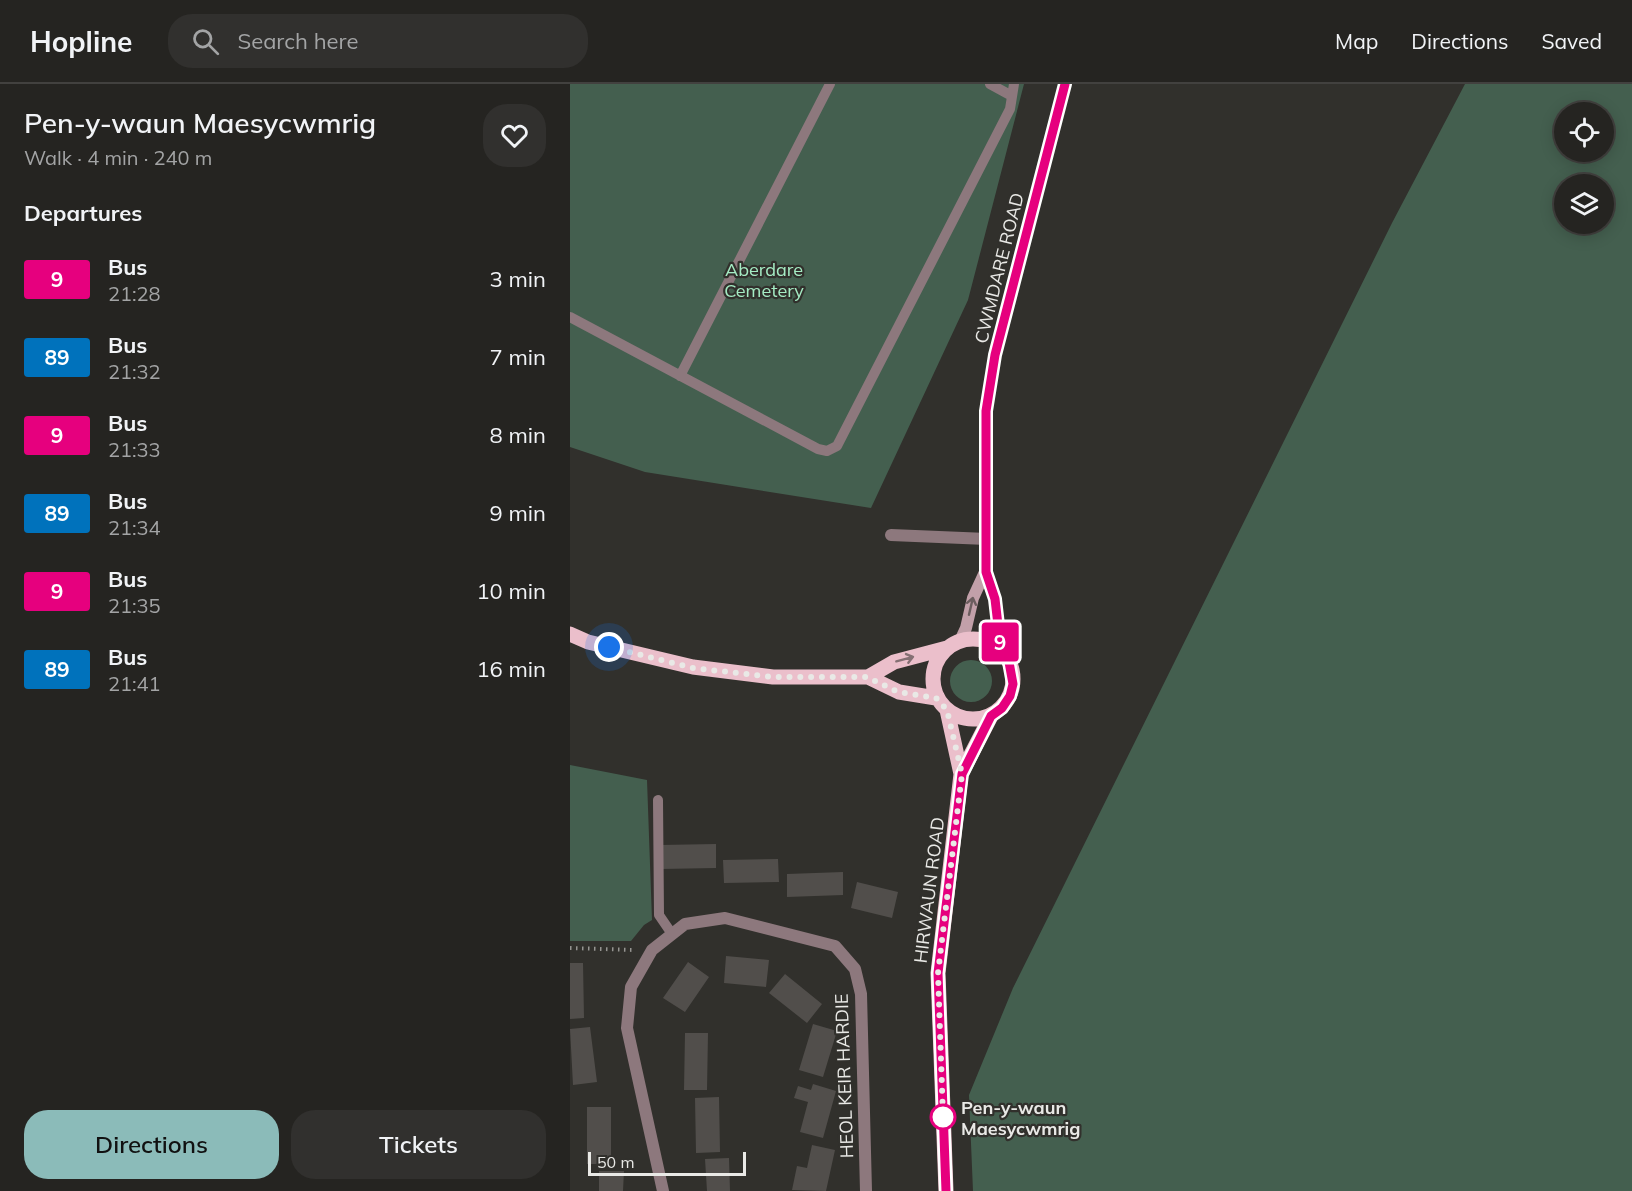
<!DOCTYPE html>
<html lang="en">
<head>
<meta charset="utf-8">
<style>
  body { margin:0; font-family:Mulish,sans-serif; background:#31302e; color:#f1f3f6; height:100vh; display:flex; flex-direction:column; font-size:22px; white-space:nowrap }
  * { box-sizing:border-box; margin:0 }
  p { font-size:20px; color:#a3a4a5 }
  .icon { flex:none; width:33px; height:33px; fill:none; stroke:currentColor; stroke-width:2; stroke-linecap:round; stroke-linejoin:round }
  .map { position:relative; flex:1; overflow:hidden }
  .details { display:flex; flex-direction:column; background:#252421; width:570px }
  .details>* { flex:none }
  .badge { padding:0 12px; border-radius:4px; font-size:21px; line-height:39px }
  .buttons { position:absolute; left:984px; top:18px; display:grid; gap:12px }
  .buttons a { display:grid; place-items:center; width:60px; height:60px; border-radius:50%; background:#252421; box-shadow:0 3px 15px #0003,0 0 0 2px #42413f; font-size:30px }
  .scale { position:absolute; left:18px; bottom:15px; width:158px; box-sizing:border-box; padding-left:6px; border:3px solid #e9e9e6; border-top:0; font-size:16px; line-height:21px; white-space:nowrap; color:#e9e9e6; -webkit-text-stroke:4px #31302c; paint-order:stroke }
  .you { position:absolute; width:30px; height:30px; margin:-15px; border:4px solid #fff; border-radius:50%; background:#1a73e8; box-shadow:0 0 0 9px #1a73e833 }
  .map>.badge { position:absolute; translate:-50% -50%; box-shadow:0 0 0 3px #fff }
  h2 { padding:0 24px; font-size:22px; line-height:54px }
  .round { display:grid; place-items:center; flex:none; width:63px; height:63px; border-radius:24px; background:#31302e }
  .headline { display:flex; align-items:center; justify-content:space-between; height:102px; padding:0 24px }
  h1 { font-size:28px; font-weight:600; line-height:45px }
  .button { display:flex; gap:12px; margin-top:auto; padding:12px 24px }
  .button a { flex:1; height:69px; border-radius:24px; background:#8bbbb9; color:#111; font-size:24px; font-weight:600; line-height:69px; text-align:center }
  .button a+a { background:#31302e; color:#f1f3f6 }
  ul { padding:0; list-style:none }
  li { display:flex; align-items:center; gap:18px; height:78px; padding:0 24px }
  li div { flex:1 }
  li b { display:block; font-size:22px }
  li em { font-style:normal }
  li .badge { min-width:66px; font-weight:700; text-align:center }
  header { display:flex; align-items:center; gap:36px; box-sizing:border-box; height:84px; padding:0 30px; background:#252421; border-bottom:2px solid #42413f }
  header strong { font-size:28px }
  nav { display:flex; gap:33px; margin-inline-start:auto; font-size:21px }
  .search { width:420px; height:54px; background:#31302e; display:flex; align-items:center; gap:15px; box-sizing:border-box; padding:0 21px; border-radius:24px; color:#a3a4a5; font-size:22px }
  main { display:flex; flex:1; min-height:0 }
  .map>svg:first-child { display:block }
  .green { fill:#445f4f; fill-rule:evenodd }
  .building { fill:#514e4b }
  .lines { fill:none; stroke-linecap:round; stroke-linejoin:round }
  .path { stroke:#969592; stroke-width:4; stroke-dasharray:1.5 4.5; stroke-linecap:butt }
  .service { stroke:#8d787d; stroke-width:10 }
  .minor { stroke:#8d787d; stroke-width:12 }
  .secondary { stroke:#c2a0a9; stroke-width:12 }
  .primary { stroke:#ebbfcb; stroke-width:15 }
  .oneway { stroke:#6b5d5e }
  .oneway2 { stroke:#857074 }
  .line-casing { stroke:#fff; stroke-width:14 }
  .line { stroke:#e6007e; stroke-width:9 }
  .walk { stroke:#e9e9e6; stroke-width:6; stroke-dasharray:0 10.8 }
  .stop-dot { fill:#fff; stroke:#e6007e; stroke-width:3 }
  .labels { text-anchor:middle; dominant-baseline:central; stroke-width:4.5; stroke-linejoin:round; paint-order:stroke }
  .street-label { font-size:18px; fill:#e9e9e6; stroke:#31302c }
  .park-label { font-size:18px; fill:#a5ecc4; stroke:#31302c }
  .stop-label { font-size:18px; font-weight:bold; fill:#e9e9e6; stroke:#31302c; text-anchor:start }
</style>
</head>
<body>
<header>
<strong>Hopline</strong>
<div class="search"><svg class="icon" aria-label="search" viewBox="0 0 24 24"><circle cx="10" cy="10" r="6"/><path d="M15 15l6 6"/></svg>Search here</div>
<nav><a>Map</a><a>Directions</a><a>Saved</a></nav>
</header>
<main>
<section class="details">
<div class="headline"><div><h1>Pen-y-waun Maesycwmrig</h1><p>Walk · 4 min · 240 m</p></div><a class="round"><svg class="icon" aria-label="heart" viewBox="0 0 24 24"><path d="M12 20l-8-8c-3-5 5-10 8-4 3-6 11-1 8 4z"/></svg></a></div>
<h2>Departures</h2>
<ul>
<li><span class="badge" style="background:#e6007e;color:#fff">9</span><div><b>Bus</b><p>21:28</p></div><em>3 min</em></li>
<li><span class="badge" style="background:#0072bc;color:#fff">89</span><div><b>Bus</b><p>21:32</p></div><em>7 min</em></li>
<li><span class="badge" style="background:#e6007e;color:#fff">9</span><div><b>Bus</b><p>21:33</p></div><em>8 min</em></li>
<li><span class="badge" style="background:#0072bc;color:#fff">89</span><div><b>Bus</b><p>21:34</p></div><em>9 min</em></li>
<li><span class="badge" style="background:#e6007e;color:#fff">9</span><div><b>Bus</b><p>21:35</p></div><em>10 min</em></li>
<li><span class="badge" style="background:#0072bc;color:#fff">89</span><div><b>Bus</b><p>21:41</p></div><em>16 min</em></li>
</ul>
<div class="button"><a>Directions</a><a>Tickets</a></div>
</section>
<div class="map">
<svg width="1062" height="1107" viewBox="0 0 1062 1107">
  <rect width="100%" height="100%" fill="#31302c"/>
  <!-- green -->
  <path class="green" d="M0 0H454L398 216 301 424 75 388 0 363Z
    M895 0H1062V1107H403L399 1011 443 904 822 139ZM1034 28V68H994V28ZM1034 100V140H994V100Z
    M380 597a21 21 0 1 1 42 0a21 21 0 1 1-42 0Z
    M0 681 77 696 82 836 74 841 61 857H0Z"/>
  <!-- building -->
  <path class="building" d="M146 760V784L91 785 90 761Z
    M208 775 209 798 154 799 153 776Z
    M273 788V811L217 813V790Z
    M287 798 328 808 322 834 281 824Z
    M156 872 199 876 196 903 154 899Z
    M118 878 139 893 115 928 93 914Z
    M0 879H13L14 934 0 935Z
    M215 890 252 920 237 939 199 909Z
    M243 940 267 947 253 993 229 986Z
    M20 943 27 998 3 1001 0 945Z
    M115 949H138L137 1006H114Z
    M243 1000 266 1007 253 1054 230 1048 238 1018 224 1014 228 1002 241 1006Z
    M149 1013 150 1068 126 1069 125 1014Z
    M17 1023H41V1080H17Z
    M242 1061 265 1066 256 1107 222 1106 227 1082 237 1084Z
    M159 1074 160 1107H137L135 1075Z
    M29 1087H54L53 1107H29Z"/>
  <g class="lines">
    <!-- path -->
    <path class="path" d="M0 864 64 866"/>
    <!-- service -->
    <path class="service" d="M420 0 442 12
      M0 233 248 365 257 367 267 362 440 25 444 0
      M110 292 260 0
      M88 716 89 831 102 850"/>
    <!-- minor -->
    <path class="minor" d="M321 451 417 455
      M93 1107 57 944 61 903 82 866 115 840 155 834 265 862 285 885 291 910 296 1107"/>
    <!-- secondary -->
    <path class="secondary" d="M390 557 396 544 403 514 415 488
      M431 566 425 515 415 488 416 327 425 271 495 0"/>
    <!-- primary -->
    <path class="primary" d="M0 550 18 558 123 583 203 593H298L329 608 366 614
      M363 595a40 40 0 1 1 80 0a40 40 0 1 1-80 0Z
      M298 593 324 578 377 564
      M391 690 421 632
      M376 1107 368 889 391 690 377 626"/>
  </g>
  <!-- one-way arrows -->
  <defs><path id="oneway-shaft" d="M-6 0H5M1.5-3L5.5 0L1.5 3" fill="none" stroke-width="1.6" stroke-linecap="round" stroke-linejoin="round" transform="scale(1.5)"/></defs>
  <use class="oneway" href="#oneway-shaft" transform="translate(401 522) rotate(-77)"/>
  <use class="oneway2" href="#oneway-shaft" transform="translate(335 575) rotate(-15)"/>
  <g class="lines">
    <defs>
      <path id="line" d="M376 1107 368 889 392 690 421 632 432 624 440 612 443 600 439 578 431 567 425 515 416 488V327L425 271 495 0"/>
    </defs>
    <!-- line casing -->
    <use href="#line" class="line-casing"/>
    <!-- line -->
    <use href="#line" class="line"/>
    <!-- walk -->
    <path class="walk" d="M39 563 123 584 203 593H297L328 608 366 614 377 626 392 690 368 889 373 1033"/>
  </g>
  <!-- markers -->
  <circle class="stop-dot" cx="373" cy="1033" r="12"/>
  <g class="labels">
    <!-- street labels -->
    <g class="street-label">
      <text transform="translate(429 184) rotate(-76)">CWMDARE ROAD</text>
      <text transform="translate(359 806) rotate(-83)">HIRWAUN ROAD</text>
      <text transform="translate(274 992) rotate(-92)">HEOL KEIR HARDIE</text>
    </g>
    <!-- park labels -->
    <g class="park-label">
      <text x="194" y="185">Aberdare<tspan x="194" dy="21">Cemetery</tspan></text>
    </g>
    <!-- stop labels -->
    <g class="stop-label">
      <text x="391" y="1023">Pen-y-waun<tspan x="391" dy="21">Maesycwmrig</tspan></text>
    </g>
  </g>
</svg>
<div class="buttons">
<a><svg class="icon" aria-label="locate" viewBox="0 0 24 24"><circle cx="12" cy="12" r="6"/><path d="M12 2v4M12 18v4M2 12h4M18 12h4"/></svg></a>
<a><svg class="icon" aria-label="layers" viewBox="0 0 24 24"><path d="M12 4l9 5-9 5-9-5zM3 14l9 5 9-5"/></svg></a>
</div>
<div class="scale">50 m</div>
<div class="you" style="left:39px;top:563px"></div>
<b class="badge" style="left:430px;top:558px;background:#e6007e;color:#fff">9</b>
</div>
</main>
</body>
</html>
